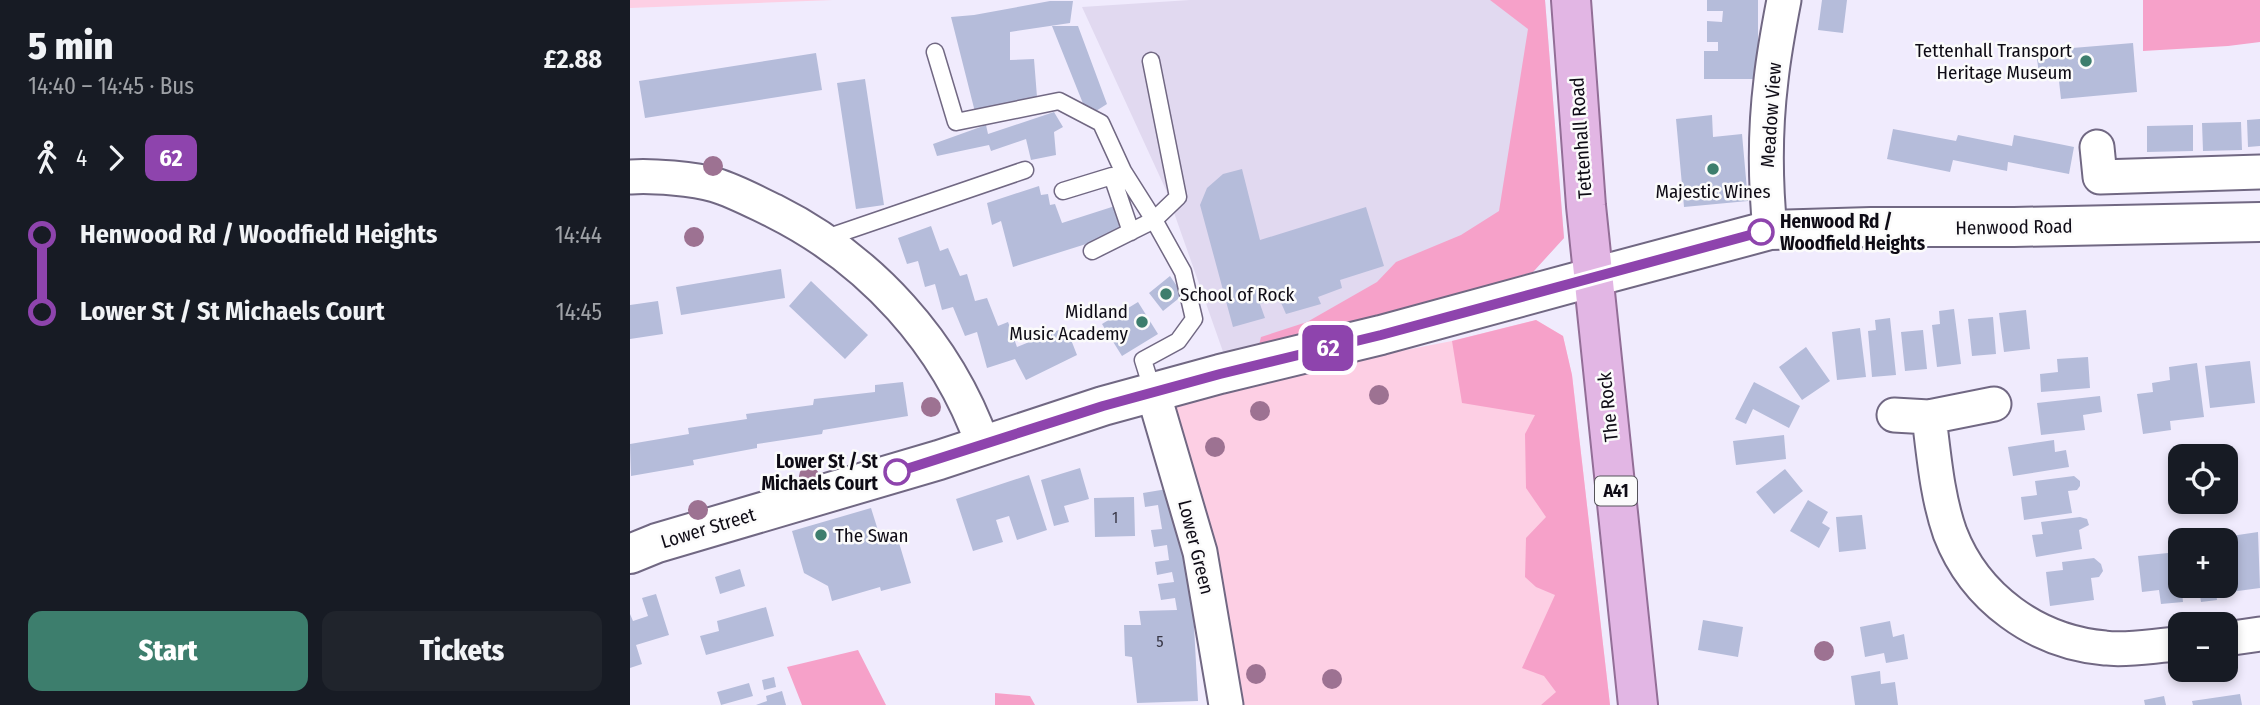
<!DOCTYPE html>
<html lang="en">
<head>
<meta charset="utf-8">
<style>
  body { margin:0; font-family:"Fira Sans Condensed",sans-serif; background:#20242c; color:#f1f3f6; height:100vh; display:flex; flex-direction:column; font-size:26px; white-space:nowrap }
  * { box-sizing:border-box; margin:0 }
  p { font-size:23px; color:#9ea1a6 }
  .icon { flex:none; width:38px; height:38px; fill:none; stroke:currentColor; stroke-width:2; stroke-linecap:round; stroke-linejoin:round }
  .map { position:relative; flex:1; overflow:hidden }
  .details { display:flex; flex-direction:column; background:#171b24; width:630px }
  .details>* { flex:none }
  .badge { padding:0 14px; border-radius:10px; font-size:24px; line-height:46px }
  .buttons { position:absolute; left:1538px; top:444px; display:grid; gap:14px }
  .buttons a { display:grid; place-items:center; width:70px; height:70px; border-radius:14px; background:#171b24; box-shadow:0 4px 10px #0003; font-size:35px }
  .map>.badge { position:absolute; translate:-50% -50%; box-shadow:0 0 0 4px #fff }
  .legs { display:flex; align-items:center; gap:10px; height:77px; padding:0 28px; font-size:23px }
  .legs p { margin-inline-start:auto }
  .head { display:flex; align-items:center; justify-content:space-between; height:119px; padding:0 28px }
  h1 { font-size:38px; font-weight:800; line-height:52px }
  .action { display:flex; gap:14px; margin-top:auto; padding:14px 28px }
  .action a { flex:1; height:80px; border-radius:14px; background:#3d7e6d; color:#fff; font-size:28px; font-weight:800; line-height:80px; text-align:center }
  .action a+a { background:#20242c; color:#f1f3f6 }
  ul { padding:0 28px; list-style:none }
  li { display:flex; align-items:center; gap:24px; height:77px; font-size:26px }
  li i { display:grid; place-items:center; width:10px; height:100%; margin:0 9px; background:currentColor }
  li i::after { content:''; width:18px; height:18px; margin:-9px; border:5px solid; border-radius:50%; background:#171b24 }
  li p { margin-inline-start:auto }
  li:first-child i { background:linear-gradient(#0000 50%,currentColor 0) }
  li:last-child i { background:linear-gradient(currentColor 50%,#0000 0) }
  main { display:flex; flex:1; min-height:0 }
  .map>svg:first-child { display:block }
  .built { fill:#e1d9f0 }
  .green { fill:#fdcfe4 }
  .forest { fill:#f6a1c9 }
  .building { fill:#b5bcda }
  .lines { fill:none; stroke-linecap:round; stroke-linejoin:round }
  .service-casing { stroke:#716883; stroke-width:19 }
  .minor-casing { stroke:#716883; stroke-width:37 }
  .tertiary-casing { stroke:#716883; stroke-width:42 }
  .secondary-casing { stroke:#716883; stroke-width:42 }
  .trunk-casing { stroke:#936e97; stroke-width:42 }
  .service { stroke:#fff; stroke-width:16 }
  .minor { stroke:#fff; stroke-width:33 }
  .tertiary { stroke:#fff; stroke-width:38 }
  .secondary { stroke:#fff; stroke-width:38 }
  .trunk { stroke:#e2b6e4; stroke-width:38 }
  .tree { fill:#9d7292 }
  .line-1-casing { stroke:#fff; stroke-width:16 }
  .line-1 { stroke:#8e44ad; stroke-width:10 }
  .poi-dot { fill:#3d7e6d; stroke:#fbfbfb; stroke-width:2.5 }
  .stop-1-dot { fill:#fff; stroke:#8e44ad; stroke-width:3.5 }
  .labels { text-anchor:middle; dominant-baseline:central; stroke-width:5; stroke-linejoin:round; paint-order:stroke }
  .number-label { font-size:16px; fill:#383746 }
  .shield { fill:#fbfbfb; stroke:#55535a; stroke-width:2 }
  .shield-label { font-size:18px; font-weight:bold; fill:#0e0b15 }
  .poi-label { font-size:19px; fill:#0e0b15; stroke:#fbfbfb; text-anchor:end }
  .street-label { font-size:19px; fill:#0e0b15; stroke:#fbfbfb }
  .stop-label { font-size:19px; font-weight:bold; fill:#0e0b15; stroke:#fbfbfb; text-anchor:start }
</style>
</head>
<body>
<main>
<section class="details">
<div class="head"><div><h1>5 min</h1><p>14:40 – 14:45 · Bus</p></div><b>£2.88</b></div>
<div class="legs"><svg class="icon" aria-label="walk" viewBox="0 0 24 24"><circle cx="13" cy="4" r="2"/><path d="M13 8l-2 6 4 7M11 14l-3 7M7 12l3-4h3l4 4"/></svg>4<svg class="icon" aria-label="forward" viewBox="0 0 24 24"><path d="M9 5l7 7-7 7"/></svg><b class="badge" style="background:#8e44ad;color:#fff">62</b></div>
<ul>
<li><i style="color:#8e44ad"></i><b>Henwood Rd / Woodfield Heights</b><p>14:44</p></li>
<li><i style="color:#8e44ad"></i><b>Lower St / St Michaels Court</b><p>14:45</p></li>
</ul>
<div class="action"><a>Start</a><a>Tickets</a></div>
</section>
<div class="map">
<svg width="1630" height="705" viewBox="0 0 1630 705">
  <rect width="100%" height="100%" fill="#f0ebfd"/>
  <!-- built -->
  <path class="built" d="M560 0H915L934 238 903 272 597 363 536 190 452 7Z"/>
  <!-- green -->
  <path class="green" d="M0 0H203L0 8Z
    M906 320 933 336 942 375 980 705H603L531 403 619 380 822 341Z"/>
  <!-- forest -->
  <path class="forest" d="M860 0H915L934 238 903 272 627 353 631 337 677 322 747 282 766 262 831 235 869 211 898 29Z
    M1513 0H1630V42L1598 46 1513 51Z
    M906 320 933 336 942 375 980 705H911L926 692 914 676 892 668 925 595 906 587 895 577 896 538 916 517 896 488 895 434 905 415 832 403 822 341Z
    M228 650 256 705H172L157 667Z
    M365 693 400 696 405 705H365Z"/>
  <!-- building -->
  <path class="building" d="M1077 0H1128V79H1074V51H1088V42H1077V21L1092 22 1093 11H1077Z
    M1192 0H1217L1213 33 1188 30Z
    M420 1H443L440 23 380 32V60L404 59 407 97 345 112 321 17 344 15Z
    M422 26H448L477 104 458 116Z
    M1503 43 1507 92 1431 99 1428 72 1409 74 1406 51Z
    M186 53 192 90 15 118 9 81Z
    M235 79 254 205 226 209 207 83Z
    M424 112 433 127 424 132 426 155 401 160 396 139 361 151 359 145 307 156 303 144 356 125 358 134Z
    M1082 115 1083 137 1112 134 1118 201 1054 207 1046 119Z
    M1630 119V146L1618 147 1617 120Z
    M1611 122 1612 150 1573 151 1572 123Z
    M1563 125V151L1517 152V126Z
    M1263 129 1326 141 1328 135 1382 146 1384 135 1444 147 1439 174 1378 162 1377 171 1323 160 1320 172 1257 159Z
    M612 169 630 240 736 207 754 266 710 280 712 288 688 297 691 304 656 314 649 298 630 304 635 318 603 327 570 205 577 188 593 174Z
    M409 186 411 195 418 194 420 205 425 204 432 223 485 206 491 233 383 267 371 221 362 225 357 203Z
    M301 226 310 251 318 248 330 276 337 274 345 301 357 298 368 326 378 322 387 347 436 327 447 355 396 380 385 359 357 368 347 332 335 336 323 307 312 310 305 284 295 287 288 261 277 264 268 238Z
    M151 269 155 298 51 315 46 287Z
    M540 276 553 295 533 311 519 293Z
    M181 281 238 335 215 359 159 306Z
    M28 301 33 334 0 339V305Z
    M508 302 528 334 492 356 472 324Z
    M1324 309 1331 364 1307 367 1302 325 1310 324 1309 311Z
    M1396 310 1400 349 1374 352 1369 313Z
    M1363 317 1366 354 1342 356 1338 319Z
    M1260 318 1266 375 1242 377 1238 331 1246 330 1245 320Z
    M1230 328 1236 377 1207 380 1202 332Z
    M1293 330 1297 369 1275 371 1271 332Z
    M1176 347 1200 381 1172 400 1149 367Z
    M1458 357 1460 388 1411 392 1410 374 1428 372 1427 359Z
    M1620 361 1625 403 1580 408 1575 366Z
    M1567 363 1574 417 1540 421 1541 430 1513 434 1507 394 1523 392 1522 383 1540 380 1539 367Z
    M273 382 278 416 193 430 192 434 127 444V448L63 460 64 465 1 476 0 444 59 434 58 428 117 419 116 414 183 405 184 399 245 392V385Z
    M1124 382 1170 406 1159 428 1123 409 1116 424 1105 419Z
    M1470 396 1472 412 1453 415 1455 430 1411 435 1407 403Z
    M1154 435 1156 459 1106 465 1103 441Z
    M1424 440 1425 452 1436 450 1439 467 1383 476 1378 447Z
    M450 468 459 499 434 506 439 522 424 526 411 480Z
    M1155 469 1173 491 1144 514 1126 492Z
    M399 475 417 530 387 540 379 516 366 520 373 542 343 551 326 499Z
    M1444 476 1450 481V486L1447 490 1438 491 1442 513 1394 520 1391 497 1407 495 1405 481Z
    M543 488 563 607 568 701 507 703 502 657 495 656 494 625H511L509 611 547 610 545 598 531 600 528 584 544 582 542 572 527 575 525 562 539 560 537 545 524 547 521 530 532 529 528 505 515 507 513 493Z
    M504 497 505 536 465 537 464 498Z
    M1178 500 1198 512 1192 523 1200 528 1189 548 1160 531Z
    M241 508 251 540 267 536 281 583 251 591 250 587 202 601 198 586 174 573 162 531Z
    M1232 515 1236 549 1209 552 1206 517Z
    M1450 517 1457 519 1459 525 1449 530 1452 549 1406 557 1402 535 1413 534 1411 522Z
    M1628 532 1630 588 1593 593 1592 586H1596V541L1581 539Z
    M1548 552 1553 602 1531 604 1529 590 1512 592 1508 556Z
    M1464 558 1471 564 1473 571 1469 577 1461 578 1464 600 1420 606 1416 572 1433 570 1432 562Z
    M110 569 115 586 90 594 85 577Z
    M1557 586H1585L1587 600 1571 602 1569 589 1558 590Z
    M26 594 39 635 6 645 12 664 0 668V614L3 621 18 616 12 598Z
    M136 607 144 636 76 655 70 636 89 631 87 621Z
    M1073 620 1113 627 1108 657 1068 650Z
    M1260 621 1263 637 1274 634 1278 659 1256 663 1254 653 1235 657 1230 627Z
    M1250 671 1251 684 1265 682 1268 705H1225L1221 676Z
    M144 677 146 687 134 690 132 680Z
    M119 683 123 696 91 705 87 692Z
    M152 691 156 705H126L137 701 136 696Z
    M1610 694 1612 705H1563L1562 701Z
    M1534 696 1536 705H1515L1514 700Z"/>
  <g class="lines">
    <defs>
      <path id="service" d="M305 52 326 122 429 101 471 123 493 171 524 220 553 272 564 319 548 341 513 360 523 392
        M433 191 482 176 501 232
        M193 239 395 170
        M462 251 524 220 548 197 521 61"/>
      <path id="minor" d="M1467 147 1470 177 1630 172
        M0 177C20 175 66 179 85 185 105 191 125 202 144 211 240 259 317 343 353 445
        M1140 230C1135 180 1135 129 1141 80 1144 53 1149 26 1154 0
        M523 392 570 552 596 705
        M1264 415 1299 417 1364 404
        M1299 417C1304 456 1307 496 1320 533 1345 598 1406 642 1475 648 1499 651 1526 645 1550 644
        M1596 639 1630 634"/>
      <path id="tertiary" d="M0 554 27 543 309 460 473 406 590 374 751 335 964 277"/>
      <path id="secondary" d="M964 277 1140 230 1241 227H1384L1630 222"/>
      <path id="trunk" d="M941 0 956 206 1008 705"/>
    </defs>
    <!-- service casing -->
    <use href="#service" class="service-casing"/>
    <!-- minor casing -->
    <use href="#minor" class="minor-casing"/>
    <!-- tertiary casing -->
    <use href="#tertiary" class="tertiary-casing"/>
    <!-- secondary casing -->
    <use href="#secondary" class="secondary-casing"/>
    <!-- trunk casing -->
    <use href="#trunk" class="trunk-casing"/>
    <!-- service -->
    <use href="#service" class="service"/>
    <!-- minor -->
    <use href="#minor" class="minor"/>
    <!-- tertiary -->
    <use href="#tertiary" class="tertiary"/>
    <!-- secondary -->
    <use href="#secondary" class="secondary"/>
    <!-- trunk -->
    <use href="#trunk" class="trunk"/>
  </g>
  <!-- trees -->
  <g class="tree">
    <circle cx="83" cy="166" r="10"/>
    <circle cx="64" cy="237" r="10"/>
    <circle cx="749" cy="395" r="10"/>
    <circle cx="301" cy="407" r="10"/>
    <circle cx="630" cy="411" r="10"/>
    <circle cx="585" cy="447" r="10"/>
    <circle cx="179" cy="476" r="10"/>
    <circle cx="68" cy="510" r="10"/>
    <circle cx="1194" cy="651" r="10"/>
    <circle cx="626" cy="674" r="10"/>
    <circle cx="702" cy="679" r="10"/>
  </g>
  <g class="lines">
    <defs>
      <path id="line-1" d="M267 472 473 406 590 374 751 335 1131 232"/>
    </defs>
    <!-- line-1 casing -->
    <use href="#line-1" class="line-1-casing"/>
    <!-- line-1 -->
    <use href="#line-1" class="line-1"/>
  </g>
  <!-- markers -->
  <g class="poi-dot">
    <circle cx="1456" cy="61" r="7"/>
    <circle cx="1083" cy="169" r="7"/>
    <circle cx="536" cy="294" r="7"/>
    <circle cx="512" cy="322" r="7"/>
    <circle cx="191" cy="535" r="7"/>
  </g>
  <g class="stop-1-dot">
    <circle cx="1131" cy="232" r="12"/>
    <circle cx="267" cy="472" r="12"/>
  </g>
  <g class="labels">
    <!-- number labels -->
    <g class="number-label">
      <text x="485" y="517">1</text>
      <text x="530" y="641">5</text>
    </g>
    <!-- shield labels -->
    <rect class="shield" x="965" y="476.5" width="42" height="29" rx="5"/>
    <g class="shield-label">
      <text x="986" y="491">A41</text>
    </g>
    <!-- poi labels -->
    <g class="poi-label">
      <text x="1442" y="50">Tettenhall Transport<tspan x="1442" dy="22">Heritage Museum</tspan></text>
      <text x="1083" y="191" text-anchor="middle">Majestic Wines</text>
      <text x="550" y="294" text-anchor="start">School of Rock</text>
      <text x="498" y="311">Midland<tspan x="498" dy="22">Music Academy</tspan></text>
      <text x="205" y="535" text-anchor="start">The Swan</text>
    </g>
    <!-- street labels -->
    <g class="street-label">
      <text transform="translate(1141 115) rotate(-86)">Meadow View</text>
      <text transform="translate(951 138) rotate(-94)">Tettenhall Road</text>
      <text transform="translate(1384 227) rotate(-1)">Henwood Road</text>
      <text transform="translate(978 407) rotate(-96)">The Rock</text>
      <text transform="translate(78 528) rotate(-17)">Lower Street</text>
      <text transform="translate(566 547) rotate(76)">Lower Green</text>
    </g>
    <!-- stop labels -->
    <g class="stop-label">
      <text x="1150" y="221">Henwood Rd /<tspan x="1150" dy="22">Woodfield Heights</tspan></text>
      <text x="248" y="461" text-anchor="end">Lower St / St<tspan x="248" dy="22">Michaels Court</tspan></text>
    </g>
  </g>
</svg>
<div class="buttons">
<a><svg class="icon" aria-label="locate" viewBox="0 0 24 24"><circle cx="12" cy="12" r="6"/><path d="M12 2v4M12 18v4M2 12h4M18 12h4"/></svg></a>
<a>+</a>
<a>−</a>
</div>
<b class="badge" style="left:698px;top:348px;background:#8e44ad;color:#fff">62</b>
</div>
</main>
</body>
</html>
